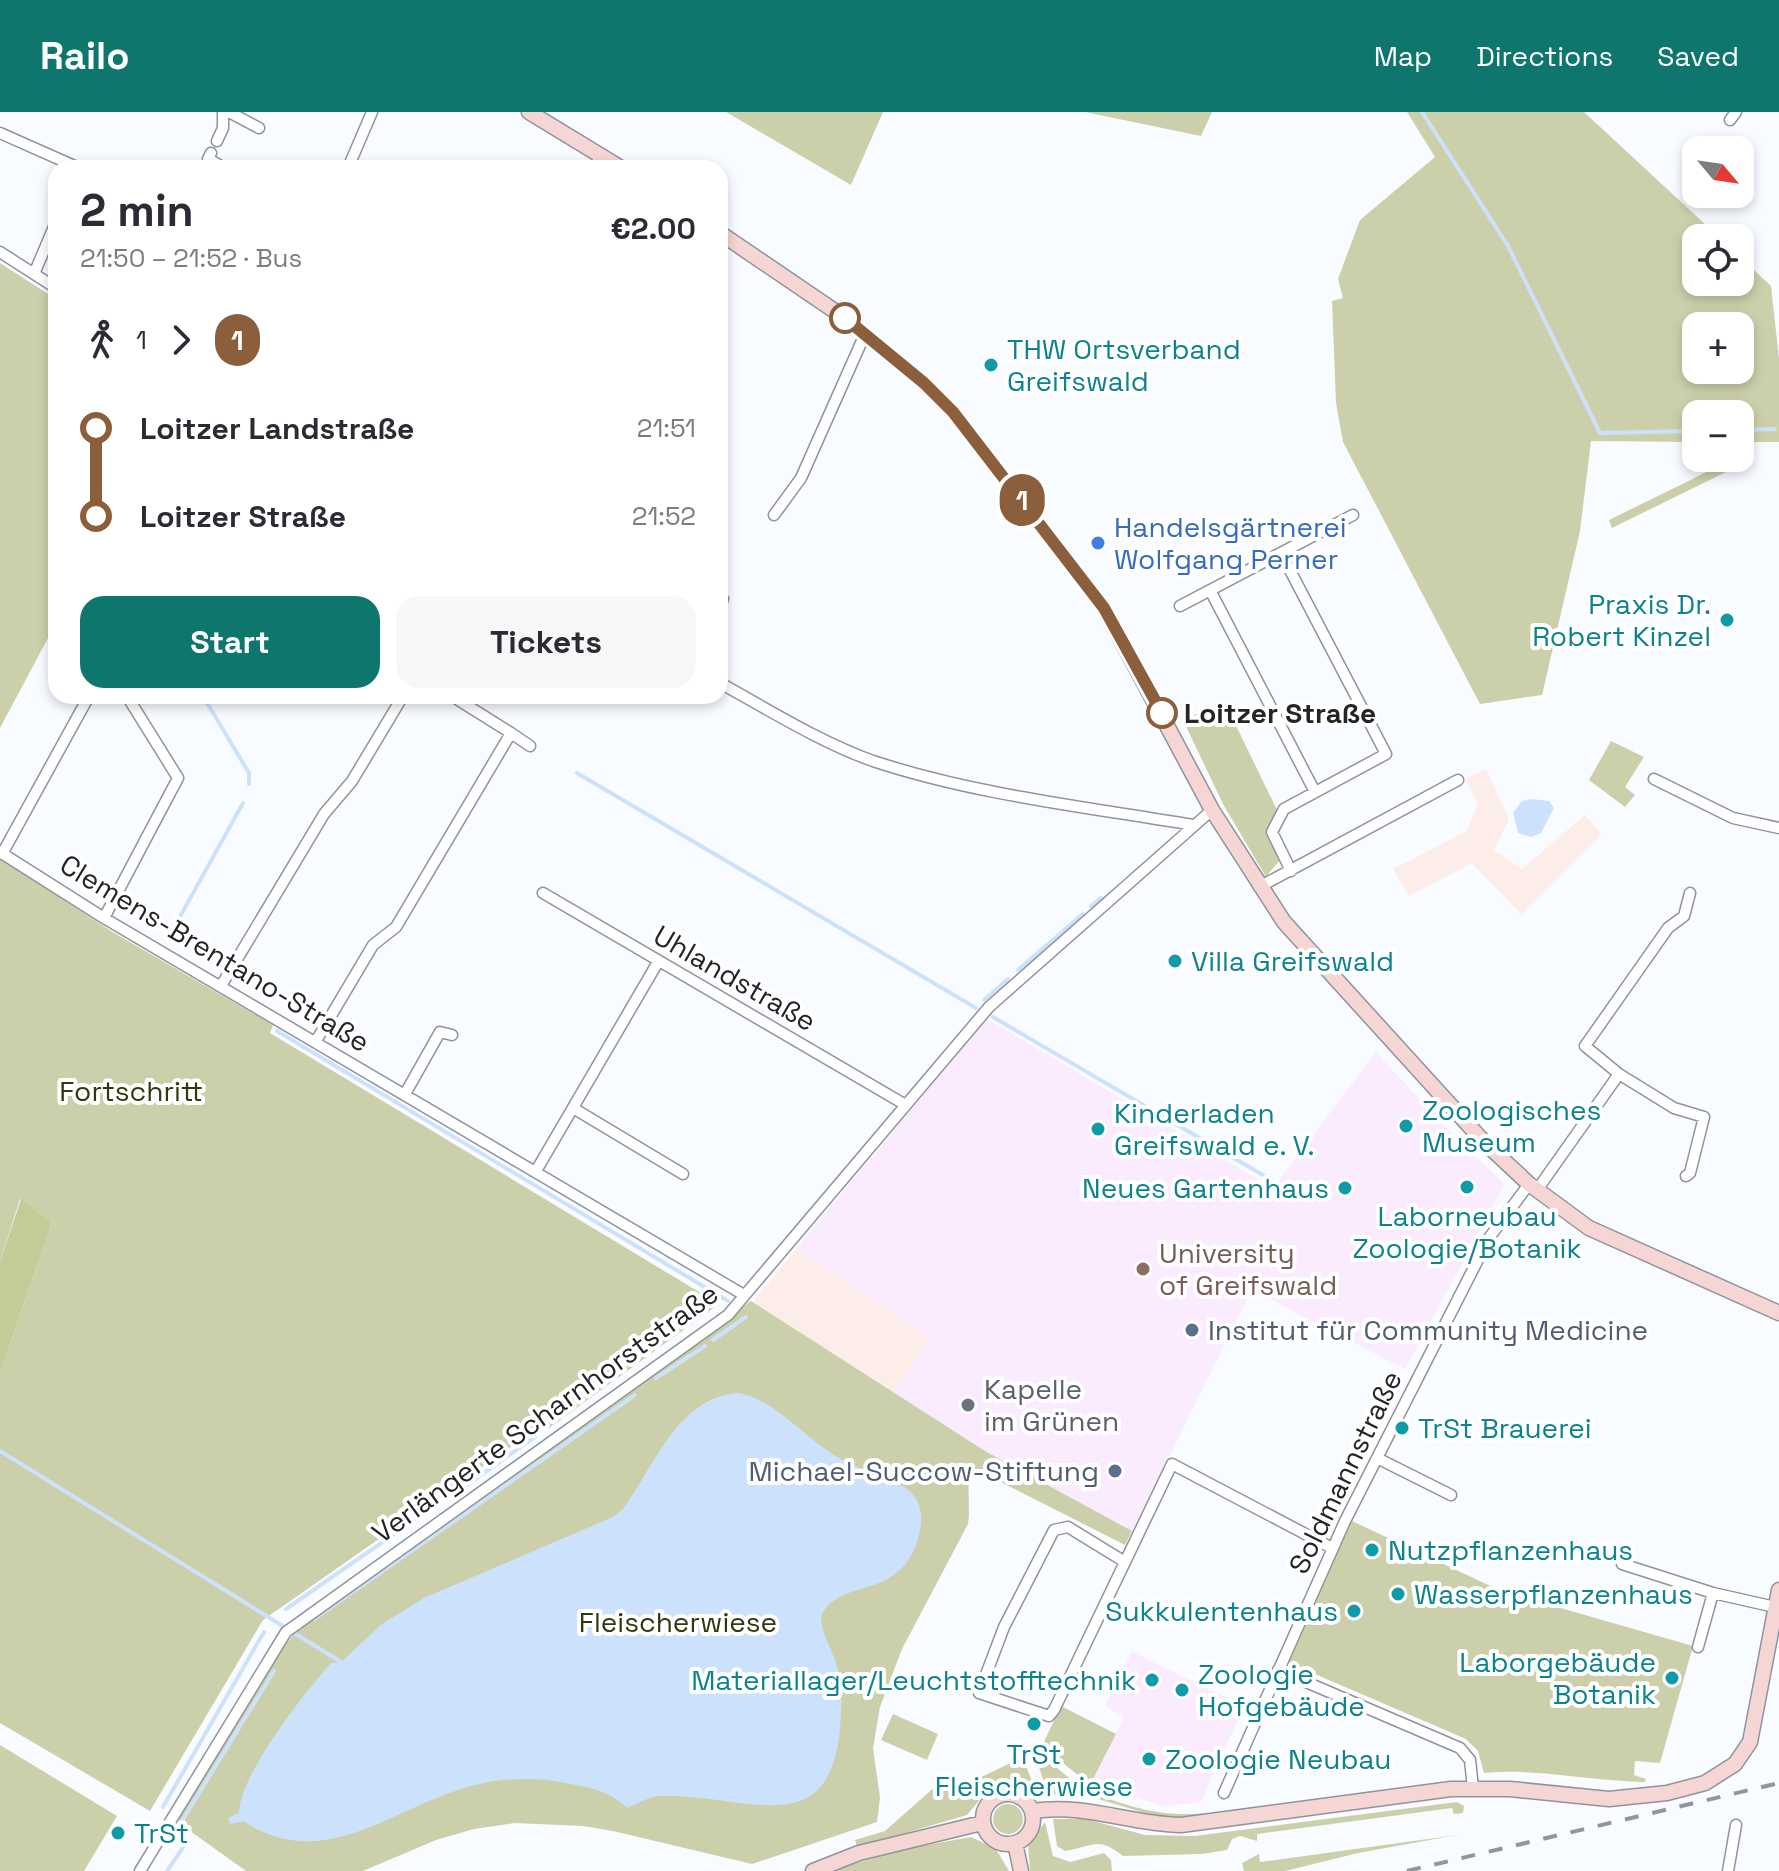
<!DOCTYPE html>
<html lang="en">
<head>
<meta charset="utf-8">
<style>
  body { margin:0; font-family:"Space Grotesk",sans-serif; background:#f7f7f7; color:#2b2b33; height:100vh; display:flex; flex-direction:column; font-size:30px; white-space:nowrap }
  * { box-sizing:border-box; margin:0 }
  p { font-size:26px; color:#7c7c81 }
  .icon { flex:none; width:44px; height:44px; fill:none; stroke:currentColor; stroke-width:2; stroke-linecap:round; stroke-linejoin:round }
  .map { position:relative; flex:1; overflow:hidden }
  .drawer { position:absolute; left:48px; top:48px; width:680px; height:544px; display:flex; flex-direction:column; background:#fff; border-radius:24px; box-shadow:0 4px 12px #0003 }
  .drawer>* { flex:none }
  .badge { padding:0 16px; border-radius:26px; font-size:28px; line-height:52px }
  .needle { width:52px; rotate:119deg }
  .fabs { position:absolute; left:1682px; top:24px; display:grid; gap:16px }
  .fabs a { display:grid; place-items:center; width:72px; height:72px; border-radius:16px; background:#fff; box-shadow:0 4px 12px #0003; font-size:40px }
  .map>.badge { position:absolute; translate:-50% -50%; box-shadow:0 0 0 4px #fff }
  .legs { display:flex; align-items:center; gap:12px; height:88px; padding:0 32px; font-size:26px }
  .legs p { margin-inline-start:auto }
  .overview { display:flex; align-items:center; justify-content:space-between; height:136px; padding:0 32px }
  h1 { font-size:44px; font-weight:800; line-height:60px }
  .button { display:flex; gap:16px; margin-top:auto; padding:16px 32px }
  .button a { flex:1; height:92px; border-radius:24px; background:#0f766e; color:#fff; font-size:32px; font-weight:800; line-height:92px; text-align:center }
  .button a+a { background:#f7f7f7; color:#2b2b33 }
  ul { padding:0 32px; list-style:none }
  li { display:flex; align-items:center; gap:28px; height:88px; font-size:30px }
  li i { display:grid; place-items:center; width:12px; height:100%; margin:0 10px; background:currentColor }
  li i::after { content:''; width:20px; height:20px; margin:-10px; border:6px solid; border-radius:50%; background:#fff }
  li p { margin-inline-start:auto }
  li:first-child i { background:linear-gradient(#0000 50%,currentColor 0) }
  li:last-child i { background:linear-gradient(currentColor 50%,#0000 0) }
  header { display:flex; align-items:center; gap:48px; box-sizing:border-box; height:112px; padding:0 40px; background:#0f766e; color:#fff }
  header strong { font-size:38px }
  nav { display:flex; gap:44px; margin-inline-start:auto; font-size:28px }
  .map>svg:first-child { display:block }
  .industrial { fill:#fcede8 }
  .education { fill:#faebfe }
  .green { fill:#ccd0aa; fill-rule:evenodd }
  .forest { fill:#c5cb96 }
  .water { fill:#cce2fc }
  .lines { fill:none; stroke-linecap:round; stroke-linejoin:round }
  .stream { stroke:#cce2fc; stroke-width:4 }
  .minor-casing { stroke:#90949a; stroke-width:13 }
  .secondary-casing { stroke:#90949a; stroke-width:17 }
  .minor { stroke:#fff; stroke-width:10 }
  .secondary { stroke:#f6d6d4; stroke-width:14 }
  .rail { stroke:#939598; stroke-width:4; stroke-dasharray:14 14; stroke-linecap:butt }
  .line-1-casing { stroke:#fff; stroke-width:18 }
  .line-1 { stroke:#8b5e3c; stroke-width:12 }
  .stop-1-dot { fill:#fff; stroke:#8b5e3c; stroke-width:4 }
  .culture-dot { fill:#0f9aa8; stroke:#fff; stroke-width:3 }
  .shop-dot { fill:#3f7fe0; stroke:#fff; stroke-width:3 }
  .education-dot { fill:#8d6e63; stroke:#fff; stroke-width:3 }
  .service-dot { fill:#5c6f8a; stroke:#fff; stroke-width:3 }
  .worship-dot { fill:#6b7280; stroke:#fff; stroke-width:3 }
  .labels { text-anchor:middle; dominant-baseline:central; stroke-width:8; stroke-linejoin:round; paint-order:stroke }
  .culture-label { font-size:28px; fill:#0d838f; stroke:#fff; text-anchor:start }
  .shop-label { font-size:28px; fill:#366cbe; stroke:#fff; text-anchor:start }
  .stop-label { font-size:28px; font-weight:bold; fill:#222426; stroke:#fff; text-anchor:start }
  .street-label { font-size:28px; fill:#222426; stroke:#fff }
  .park-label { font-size:28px; fill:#34370e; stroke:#fff }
  .education-label { font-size:28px; fill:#785e54; stroke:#fff; text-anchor:start }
  .service-label { font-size:28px; fill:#4e5e75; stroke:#fff; text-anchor:start }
  .worship-label { font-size:28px; fill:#5b616d; stroke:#fff; text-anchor:start }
</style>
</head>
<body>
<header>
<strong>Railo</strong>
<nav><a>Map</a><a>Directions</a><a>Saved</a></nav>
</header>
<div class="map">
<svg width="1779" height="1759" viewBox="0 0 1779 1759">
  <rect width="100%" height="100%" fill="#f8fbff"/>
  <!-- industrial -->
  <path class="industrial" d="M1486 657 1509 707 1494 738 1522 757 1585 703 1601 722 1521 802 1472 751 1409 784 1393 757 1467 719 1478 691 1465 667Z
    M796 1137 931 1226 894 1281 753 1190Z"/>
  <!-- education -->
  <path class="education" d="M987 907 1273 1076 1376 940 1454 1025 1505 1072 1405 1257 1252 1178 1132 1419 985 1339 894 1281 930 1226 796 1137Z
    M1132 1540 1244 1594 1201 1690 1165 1694 1090 1673 1124 1605 1105 1594Z"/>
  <!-- green -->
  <path class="green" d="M726 0H883L851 73Z
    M1085 0H1212L1201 24Z
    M1407 0H1584L1720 126H1696V170H1740V145L1771 174 1779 247V330H1740V302H1696V330L1591 329 1580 419 1542 583 1480 592 1343 330 1336 291 1332 189 1343 186 1338 167 1360 108 1435 45ZM1696 214H1740V258H1696Z
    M0 151 56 187V511L0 616Z
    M1727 350 1730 358 1612 416 1609 408Z
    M1224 589 1278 700C1265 719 1273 729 1279 749L1266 765 1223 692 1183 608Z
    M1611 629 1644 645 1625 675 1635 683 1625 695 1589 668Z
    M0 746 111 819 273 913 270 921 719 1192 549 1316 542 1313 263 1508 150 1699 0 1611V1261L52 1111 20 1087 0 1150Z
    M751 1189 985 1339 1132 1419 1125 1433 973 1356C965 1370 971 1395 968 1412L902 1537 880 1595 873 1636 880 1686 877 1710 752 1752 613 1719 583 1714 515 1711 474 1717 436 1728 363 1759H246L176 1709 274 1548 302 1511Z
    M1352 1409 1501 1479 1693 1534 1660 1651 1635 1649 1634 1663 1646 1667 1645 1670C1591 1669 1537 1656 1484 1661L1478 1639 1466 1627 1287 1550Z
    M1061 1594 1116 1622 1090 1673 1057 1646 1040 1638Z
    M893 1602 938 1622 927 1648 881 1628Z
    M0 1633 117 1704 84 1759H0Z
    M1019 1647 1025 1651 1037 1682 1032 1684 1019 1674 999 1673 981 1686 967 1703 857 1735 855 1728 885 1719 937 1673 981 1665Z
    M1037 1649C1059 1649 1070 1673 1090 1680 1118 1691 1152 1702 1182 1702 1207 1703 1231 1697 1257 1700L1168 1708 1095 1686 1048 1682Z
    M1457 1690 1464 1694 1463 1701 1454 1702 1452 1696 1257 1722V1729L1240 1724 1232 1727 1227 1738 1202 1742 1123 1744C1097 1724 1095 1734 1065 1739L1057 1734 1053 1707H1086L1145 1723 1195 1724Z
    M993 1707a15 15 0 1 1 30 0a15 15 0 1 1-30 0Z
    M1045 1710 1053 1744 1070 1750 1104 1741 1111 1748 1112 1759H1030L1028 1732Z
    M1457 1723 1358 1741 1285 1759H1244L1242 1751 1259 1742 1260 1750Z
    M971 1725 996 1737 1009 1759H830L900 1738Z"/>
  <!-- forest -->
  <path class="forest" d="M21 1087 52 1111 0 1261V1150Z"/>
  <!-- water -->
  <path class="water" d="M1532 687 1549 689 1554 696 1541 721 1531 725 1518 721 1513 701 1522 689Z
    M738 1281C777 1287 809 1333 850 1352 882 1366 930 1371 920 1418 904 1493 842 1462 821 1504 821 1521 831 1535 836 1551 841 1566 842 1583 841 1599 837 1737 753 1682 661 1684 650 1684 637 1692 627 1696 609 1678 591 1676 566 1671 532 1664 492 1666 458 1678 381 1704 321 1759 243 1709L231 1712 228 1706 239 1701C239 1664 305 1580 331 1551L341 1550 382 1512 424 1486 613 1405 624 1396C655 1352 679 1285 738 1281Z"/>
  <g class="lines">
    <!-- stream -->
    <path class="stream" d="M1422 0 1508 134 1600 321 1696 319
      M1740 318 1775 317
      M203 584 249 661V672
      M577 661 976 896
      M1091 794 1101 786
      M171 821 243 691
      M1018 858 1083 802
      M984 888 1008 867
      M993 905 1302 1086
      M277 919 728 1189
      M713 1228 746 1205
      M656 1266 705 1234
      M0 1339 341 1550
      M460 1378 536 1324
      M286 1497 436 1393
      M314 1507 635 1283
      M163 1695 264 1520
      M180 1712 274 1559
      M167 1759 186 1731 174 1723"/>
    <defs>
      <path id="minor" d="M229 0 259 16
        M1730 8 1736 0
        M0 21 79 56
        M217 29 223 16V0
        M211 41 208 47 219 53 218 56
        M348 56 372 0
        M595 56 600 43
        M0 140 56 176
        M34 162 56 110
        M774 403 801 366 865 222
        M1281 441 1386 642 1284 697 1272 720 1291 759
        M1210 478 1315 680
        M720 494 723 487
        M1180 494 1353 403
        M720 571C769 598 820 630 873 649 976 683 1087 695 1193 713
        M511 621 530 634
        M1654 667 1733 706 1779 716
        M0 740 104 806 744 1183
        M2 742 89 584
        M1259 775 1458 668
        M543 781 904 992
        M104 806 178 666 127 584
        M221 874 324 702 352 669 403 584
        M316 929 373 833 396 815 511 621 452 584
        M1619 962 1674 996 1704 1005 1690 1061 1686 1064
        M405 982 440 920 452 923
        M573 996 683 1062
        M536 1059 658 850
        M1537 1078 1619 962 1585 934 1668 816 1684 804 1690 781
        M1377 1346 1451 1383
        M1125 1450 1068 1415 1054 1418 1004 1515 979 1581 1049 1604 1054 1598 1172 1352 1332 1436
        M1622 1452 1713 1481
        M1698 1535 1713 1481 1775 1495
        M1278 1558 1460 1636 1470 1648 1473 1676
        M1224 1681 1345 1409 1489 1126 1529 1072
        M140 1759 286 1520 728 1203 989 895 1212 698
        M1728 1759 1736 1713"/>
      <path id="secondary" d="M529 0 621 56
        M720 121 845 206 924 271 953 300 1104 496 1212 698 1284 810 1483 1029 1529 1072 1589 1116 1779 1201
        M983 1707a25 25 0 1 1 50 0a25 25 0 1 1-50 0Z
        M1032 1699C1088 1691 1127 1712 1181 1713L1451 1677H1510L1609 1687 1667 1681 1705 1671 1735 1652 1750 1630 1779 1478
        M1015 1731 1021 1759
        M813 1759 859 1741 982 1711"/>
    </defs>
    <!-- minor casing -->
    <use href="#minor" class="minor-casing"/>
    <!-- secondary casing -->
    <use href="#secondary" class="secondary-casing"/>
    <!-- minor -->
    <use href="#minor" class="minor"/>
    <!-- secondary -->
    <use href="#secondary" class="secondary"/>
    <!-- rail -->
    <path class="rail" d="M1407 1759 1779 1671"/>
  </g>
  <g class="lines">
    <defs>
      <path id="line-1" d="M845 206 924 271 953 300 1104 496 1162 601"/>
    </defs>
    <!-- line-1 casing -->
    <use href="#line-1" class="line-1-casing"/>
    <!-- line-1 -->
    <use href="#line-1" class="line-1"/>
  </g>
  <!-- markers -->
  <g class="stop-1-dot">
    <circle cx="845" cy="206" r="14"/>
    <circle cx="1162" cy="601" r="14"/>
  </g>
  <g class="culture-dot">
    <circle cx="991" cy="253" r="8"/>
    <circle cx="1727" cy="508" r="8"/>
    <circle cx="1175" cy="849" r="8"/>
    <circle cx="1406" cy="1014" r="8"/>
    <circle cx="1098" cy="1017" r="8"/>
    <circle cx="1467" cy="1075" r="8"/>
    <circle cx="1345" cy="1076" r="8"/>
    <circle cx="1402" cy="1316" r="8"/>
    <circle cx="1372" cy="1438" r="8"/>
    <circle cx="1398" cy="1482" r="8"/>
    <circle cx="1354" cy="1499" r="8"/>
    <circle cx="1672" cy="1566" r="8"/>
    <circle cx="1152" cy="1568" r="8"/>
    <circle cx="1182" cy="1578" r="8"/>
    <circle cx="1034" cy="1612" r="8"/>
    <circle cx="1149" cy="1647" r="8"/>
    <circle cx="118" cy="1721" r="8"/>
  </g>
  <circle class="shop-dot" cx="1098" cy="431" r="8"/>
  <circle class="education-dot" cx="1143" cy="1157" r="8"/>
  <g class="service-dot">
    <circle cx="1192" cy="1218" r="8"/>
    <circle cx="1115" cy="1359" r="8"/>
  </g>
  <circle class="worship-dot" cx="968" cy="1293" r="8"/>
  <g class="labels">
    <!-- culture labels -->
    <g class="culture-label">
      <text x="1007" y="237">THW Ortsverband<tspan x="1007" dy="32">Greifswald</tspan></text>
      <text x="1711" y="492" text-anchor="end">Praxis Dr.<tspan x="1711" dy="32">Robert Kinzel</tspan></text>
      <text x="1191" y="849">Villa Greifswald</text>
      <text x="1422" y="998">Zoologisches<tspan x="1422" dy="32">Museum</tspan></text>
      <text x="1114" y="1001">Kinderladen<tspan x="1114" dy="32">Greifswald e. V.</tspan></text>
      <text x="1329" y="1076" text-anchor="end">Neues Gartenhaus</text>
      <text x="1467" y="1104" text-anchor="middle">Laborneubau<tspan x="1467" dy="32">Zoologie/Botanik</tspan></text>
      <text x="1418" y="1316">TrSt Brauerei</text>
      <text x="1388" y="1438">Nutzpflanzenhaus</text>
      <text x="1414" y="1482">Wasserpflanzenhaus</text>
      <text x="1338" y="1499" text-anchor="end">Sukkulentenhaus</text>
      <text x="1656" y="1550" text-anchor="end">Laborgebäude<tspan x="1656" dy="32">Botanik</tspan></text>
      <text x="1198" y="1562">Zoologie<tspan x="1198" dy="32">Hofgebäude</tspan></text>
      <text x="1136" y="1568" text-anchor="end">Materiallager/Leuchtstofftechnik</text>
      <text x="1034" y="1642" text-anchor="middle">TrSt<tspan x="1034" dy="32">Fleischerwiese</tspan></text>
      <text x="1165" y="1647">Zoologie Neubau</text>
      <text x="134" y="1721">TrSt</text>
    </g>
    <!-- shop labels -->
    <g class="shop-label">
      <text x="1114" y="415">Handelsgärtnerei<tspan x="1114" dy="32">Wolfgang Perner</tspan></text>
    </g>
    <!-- stop labels -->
    <g class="stop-label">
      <text x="1184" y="601">Loitzer Straße</text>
    </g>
    <!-- street labels -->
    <g class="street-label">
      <text transform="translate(215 841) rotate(31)">Clemens-Brentano-Straße</text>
      <text transform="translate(735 866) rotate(30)">Uhlandstraße</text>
      <text transform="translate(545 1301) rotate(-36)">Verlängerte Scharnhorststraße</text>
      <text transform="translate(1345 1360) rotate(-64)">Soldmannstraße</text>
    </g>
    <!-- park labels -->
    <g class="park-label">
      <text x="131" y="979">Fortschritt</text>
      <text x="678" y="1510">Fleischerwiese</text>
    </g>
    <!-- education labels -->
    <g class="education-label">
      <text x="1159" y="1141">University<tspan x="1159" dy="32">of Greifswald</tspan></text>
    </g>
    <!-- service labels -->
    <g class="service-label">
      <text x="1208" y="1218">Institut für Community Medicine</text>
      <text x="1099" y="1359" text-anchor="end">Michael-Succow-Stiftung</text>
    </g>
    <!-- worship labels -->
    <g class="worship-label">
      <text x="984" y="1277">Kapelle<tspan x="984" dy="32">im Grünen</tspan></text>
    </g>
  </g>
</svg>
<div class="fabs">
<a><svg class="needle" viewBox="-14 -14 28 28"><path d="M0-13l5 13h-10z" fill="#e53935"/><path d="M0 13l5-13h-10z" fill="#7c7c81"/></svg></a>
<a><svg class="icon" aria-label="locate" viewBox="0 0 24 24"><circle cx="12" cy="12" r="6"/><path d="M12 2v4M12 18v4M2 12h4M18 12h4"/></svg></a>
<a>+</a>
<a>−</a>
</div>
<b class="badge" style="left:1022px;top:388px;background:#8b5e3c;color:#fff">1</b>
<section class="drawer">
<div class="overview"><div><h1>2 min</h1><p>21:50 – 21:52 · Bus</p></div><b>€2.00</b></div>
<div class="legs"><svg class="icon" aria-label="walk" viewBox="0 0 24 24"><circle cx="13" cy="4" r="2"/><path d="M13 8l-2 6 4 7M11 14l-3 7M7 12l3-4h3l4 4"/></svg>1<svg class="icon" aria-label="forward" viewBox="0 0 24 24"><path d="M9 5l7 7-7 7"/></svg><b class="badge" style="background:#8b5e3c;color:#fff">1</b></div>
<ul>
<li><i style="color:#8b5e3c"></i><b>Loitzer Landstraße</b><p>21:51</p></li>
<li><i style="color:#8b5e3c"></i><b>Loitzer Straße</b><p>21:52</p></li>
</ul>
<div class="button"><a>Start</a><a>Tickets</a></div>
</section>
</div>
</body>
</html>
